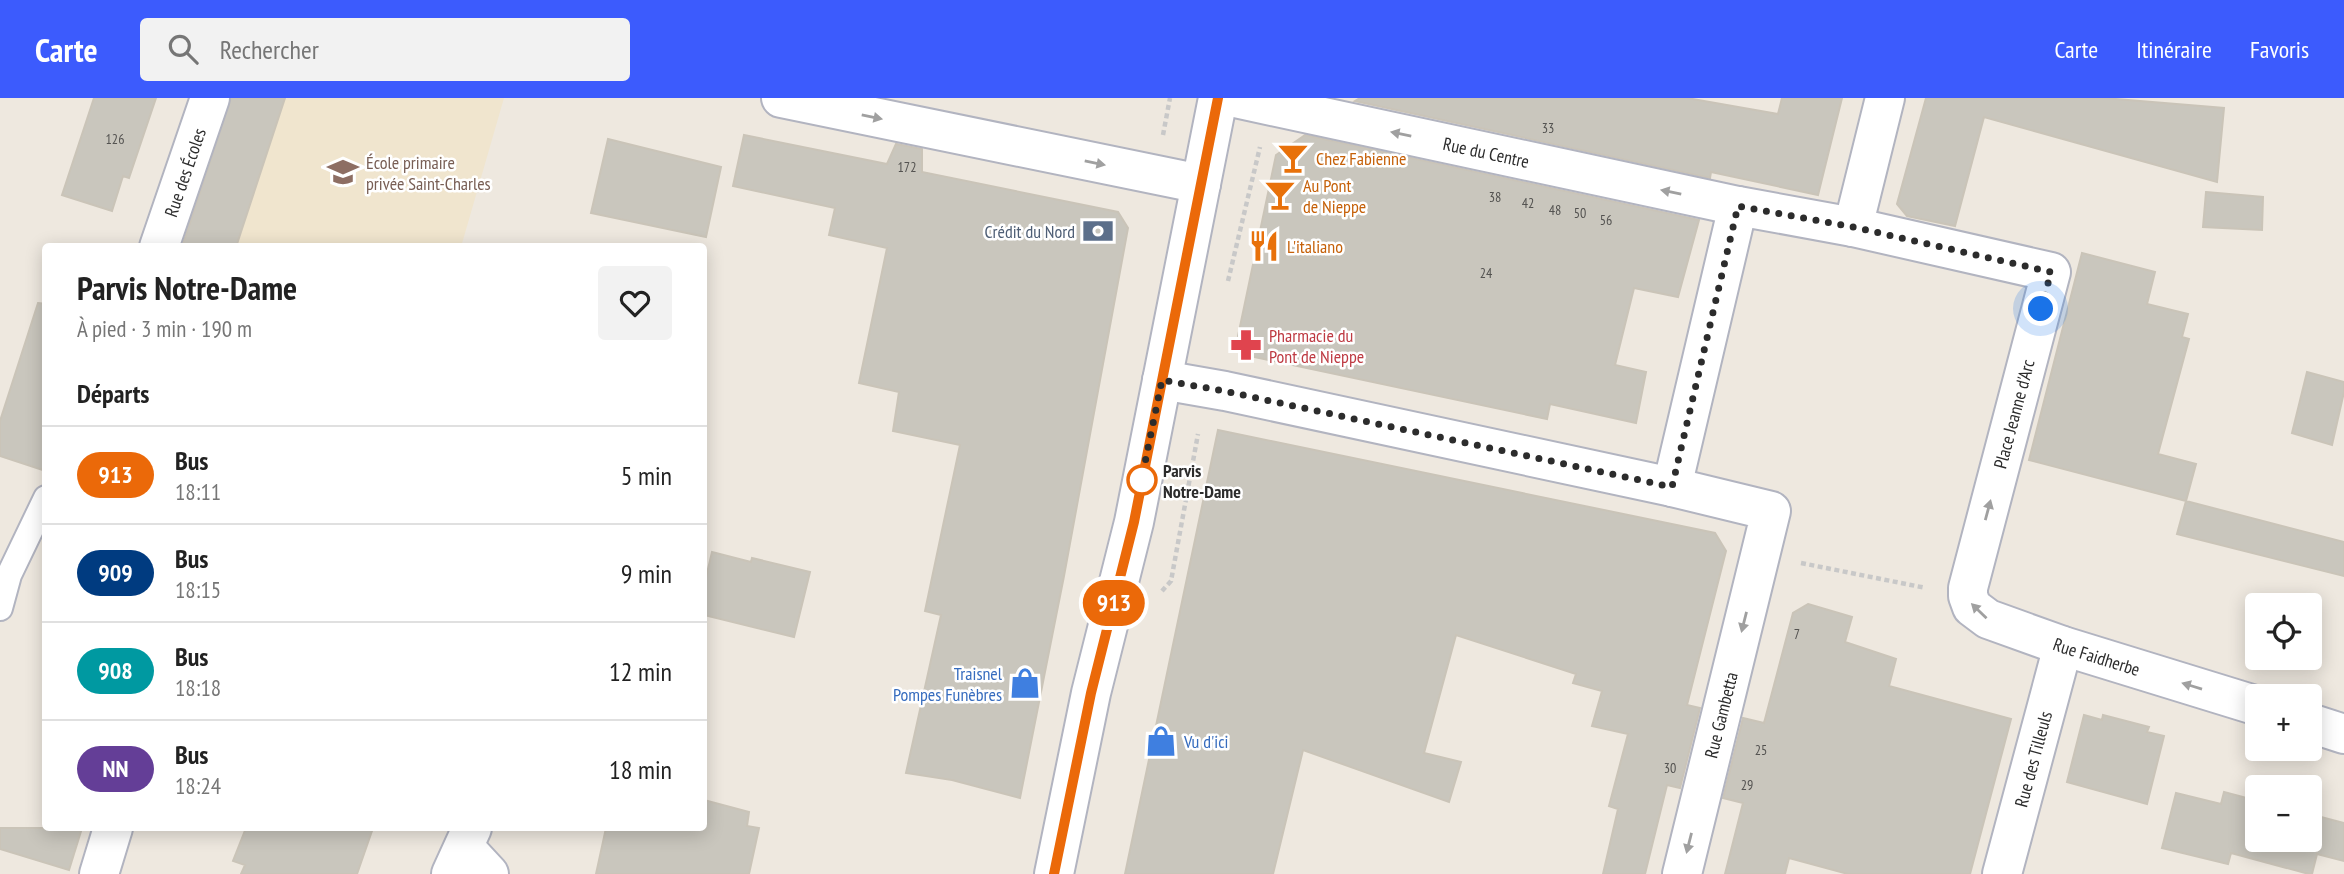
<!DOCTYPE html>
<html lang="fr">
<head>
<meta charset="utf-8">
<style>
  body { margin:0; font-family:"PT Sans Narrow",sans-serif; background:#f2f2f2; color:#222; height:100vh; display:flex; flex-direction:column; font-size:26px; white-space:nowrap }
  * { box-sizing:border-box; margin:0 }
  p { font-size:23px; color:#767676 }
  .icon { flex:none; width:38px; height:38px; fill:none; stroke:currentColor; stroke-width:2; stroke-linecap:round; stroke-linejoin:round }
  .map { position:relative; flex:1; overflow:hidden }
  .side { position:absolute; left:42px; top:145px; width:665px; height:588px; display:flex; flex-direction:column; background:#fff; border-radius:7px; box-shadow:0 4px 18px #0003 }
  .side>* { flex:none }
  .badge { padding:0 14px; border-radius:23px; font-size:24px; line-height:46px }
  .tools { position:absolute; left:2245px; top:495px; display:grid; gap:14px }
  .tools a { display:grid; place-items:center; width:77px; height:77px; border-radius:7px; background:#fff; box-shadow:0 4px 18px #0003; font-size:35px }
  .you { position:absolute; width:35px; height:35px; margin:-18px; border:5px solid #fff; border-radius:50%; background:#1a73e8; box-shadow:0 0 0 10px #1a73e833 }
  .map>.badge { position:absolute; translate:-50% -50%; box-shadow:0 0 0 4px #fff }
  h2 { padding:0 35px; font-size:26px; line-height:63px }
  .round { display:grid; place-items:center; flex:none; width:74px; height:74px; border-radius:7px; background:#f2f2f2 }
  .headline { display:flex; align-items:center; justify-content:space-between; height:119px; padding:0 35px }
  h1 { font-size:33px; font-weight:700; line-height:52px }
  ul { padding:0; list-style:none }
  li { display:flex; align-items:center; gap:21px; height:98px; padding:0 35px; border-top:2px solid #e0e0e0 }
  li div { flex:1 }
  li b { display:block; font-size:26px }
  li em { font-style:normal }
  li .badge { min-width:77px; font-weight:700; text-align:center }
  header { display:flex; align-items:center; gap:42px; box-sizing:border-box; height:98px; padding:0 35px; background:#3c5bfd; color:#fff }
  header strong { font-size:33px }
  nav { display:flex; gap:38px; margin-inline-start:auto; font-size:24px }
  .search { width:490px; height:63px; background:#f2f2f2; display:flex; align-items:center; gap:18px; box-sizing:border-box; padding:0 24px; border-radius:7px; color:#767676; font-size:26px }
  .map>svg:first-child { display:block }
  .education { fill:#f0e5ce }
  .building { fill:#c9c6bd; stroke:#cac4b8; stroke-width:2 }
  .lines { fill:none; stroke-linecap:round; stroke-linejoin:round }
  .lane-casing { stroke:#b2b4c0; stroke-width:28 }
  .street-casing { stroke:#b2b4c0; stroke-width:42 }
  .secondary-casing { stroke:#b2b4c0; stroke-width:42 }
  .path { stroke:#c8c8c8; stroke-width:4.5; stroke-dasharray:5 3.5; stroke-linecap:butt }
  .lane { stroke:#fff; stroke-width:24 }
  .street { stroke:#fff; stroke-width:38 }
  .secondary { stroke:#fff; stroke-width:38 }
  .oneway { fill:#a0a0a0 }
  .line-casing { stroke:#fff; stroke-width:16 }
  .line { stroke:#eb6909; stroke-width:10 }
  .walk { stroke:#2c2c2c; stroke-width:7; stroke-dasharray:0 12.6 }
  .stop-dot { fill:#fff; stroke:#eb6909; stroke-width:3.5 }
  .labels { text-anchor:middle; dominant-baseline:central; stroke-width:5; stroke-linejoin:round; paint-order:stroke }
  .number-label { font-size:14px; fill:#535250 }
  .street-label { font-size:18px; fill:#2c2c2c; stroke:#fff }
  .food-label { font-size:18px; fill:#c56008; stroke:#fff; text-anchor:start }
  .education-label { font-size:18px; fill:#785e54; stroke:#fff; text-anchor:start }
  .service-label { font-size:18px; fill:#4e5e75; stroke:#fff; text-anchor:end }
  .health-label { font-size:18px; fill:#be3a42; stroke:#fff; text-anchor:start }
  .stop-label { font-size:18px; font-weight:bold; fill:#2c2c2c; stroke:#fff; text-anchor:start }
  .shop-label { font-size:18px; fill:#366cbe; stroke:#fff; text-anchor:end }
</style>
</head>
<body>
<header>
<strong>Carte</strong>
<div class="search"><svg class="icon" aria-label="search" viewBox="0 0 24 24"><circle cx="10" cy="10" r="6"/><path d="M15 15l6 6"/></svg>Rechercher</div>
<nav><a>Carte</a><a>Itinéraire</a><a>Favoris</a></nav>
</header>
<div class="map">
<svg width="2344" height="776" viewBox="0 0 2344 776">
  <rect width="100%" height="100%" fill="#eee8df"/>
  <!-- education -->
  <path class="education" d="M228 0H504L461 149H180Z"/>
  <!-- building -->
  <path class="building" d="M94 0H156L129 80 123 78 112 113 62 97Z
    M231 0H285L236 149H182Z
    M1360 0H1687L1778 16 1782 0H1842L1818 97 1711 74 1710 80 1355 3Z
    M1926 0H2104L2224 10 2217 84 1984 19 1955 128 1907 118 1897 106Z
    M744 37 887 66 896 46 922 51V74L1118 114 1128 130 1064 478 1020 700 952 682 906 675 941 517 925 513 960 347 893 333 899 294 859 285 887 150 829 137 835 110 733 88Z
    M1305 37 1699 122 1678 199 1634 190 1615 267 1646 274 1636 325 1550 306 1547 321 1250 258 1238 238 1276 57Z
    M608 41 721 69 706 139 591 115Z
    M2206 94 2263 99 2262 132 2203 129Z
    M2082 155 2155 174 2147 206 2188 216 2182 239 2189 241 2158 356 2196 366 2186 403 2029 362Z
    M38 205 46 206V373L0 358V323Z
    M2307 274 2344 284V294L2332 347 2292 335Z
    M1218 332 1715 435 1726 453 1687 607 1700 610 1680 690 1667 687 1645 776H1603L1618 711 1609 708 1628 636 1592 628 1602 593 1573 585 1576 576 1456 537 1424 655 1461 664 1449 704 1303 652 1273 776H1125Z
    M2186 403 2344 444V478L2177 436Z
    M712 454 751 464 752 460 810 474 794 539 704 517V488Z
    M1808 506 1852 519 1845 544 1896 561 1889 588 2011 621 1970 776H1848L1789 760 1785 776H1725L1743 705 1723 700 1743 620 1764 625 1793 515Z
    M2084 617 2102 622 2103 617 2149 629 2147 634 2164 638 2147 706 2067 684Z
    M2224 694 2258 703V742H2310V716L2344 725V763L2317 756 2312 776H2309L2231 755 2228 766 2162 750 2176 695 2221 706Z
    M704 702 749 714 747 728 759 730 749 776H596L606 730H704Z
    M0 730H82L69 772 0 751Z
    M246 730H373L357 776H241L245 767 233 763Z"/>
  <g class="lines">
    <defs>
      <path id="lane" d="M0 510 9 477 46 400"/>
      <g id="street">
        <path d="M781 0 1201 86"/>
        <path id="s1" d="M1235 0 1738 108"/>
        <path d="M1853 129 1885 0"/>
        <path id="s2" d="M159 149 210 0"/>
        <path d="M1162 282 1225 293 1672 389 1771 413 1682 776"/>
        <path id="s3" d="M1672 389 1738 108 1853 129 2051 174 1968 490V498L1972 509 1988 521 2063 548 2258 608"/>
        <path d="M2310 625 2344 636"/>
        <path d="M464 749 489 776"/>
        <path d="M99 776 113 730"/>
        <path d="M451 776 472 730"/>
        <path id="s4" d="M2002 776 2063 548"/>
      </g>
      <path id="secondary" d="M1054 776 1091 595 1134 424 1218 0"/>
    </defs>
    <!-- lane casing -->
    <use href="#lane" class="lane-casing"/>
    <!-- street casing -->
    <use href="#street" class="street-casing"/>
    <!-- secondary casing -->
    <use href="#secondary" class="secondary-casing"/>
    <!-- path -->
    <path class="path" d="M1163 37 1170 0
      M1228 183 1260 49
      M1801 465 1926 490
      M1162 493 1171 483 1198 336"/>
    <!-- lane -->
    <use href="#lane" class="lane"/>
    <!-- street -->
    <use href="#street" class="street"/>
    <!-- secondary -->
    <use href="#secondary" class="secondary"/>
  </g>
  <!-- one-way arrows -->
  <defs><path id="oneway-solid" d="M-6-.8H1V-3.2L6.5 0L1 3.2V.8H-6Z" transform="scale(1.75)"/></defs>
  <g class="oneway">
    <use href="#oneway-solid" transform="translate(872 19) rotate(12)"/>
    <use href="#oneway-solid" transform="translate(1401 36) rotate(-168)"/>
    <use href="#oneway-solid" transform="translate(1095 65) rotate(12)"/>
    <use href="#oneway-solid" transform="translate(1671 94) rotate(-168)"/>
    <use href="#oneway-solid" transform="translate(1988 412) rotate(-75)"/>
    <use href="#oneway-solid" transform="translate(1979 513) rotate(-136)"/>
    <use href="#oneway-solid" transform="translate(1744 524) rotate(104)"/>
    <use href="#oneway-solid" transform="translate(2192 588) rotate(-163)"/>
    <use href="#oneway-solid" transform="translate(1689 745) rotate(104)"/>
  </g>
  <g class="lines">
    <defs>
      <path id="line" d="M1054 776 1091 595 1134 424 1218 0"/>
    </defs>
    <!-- line casing -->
    <use href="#line" class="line-casing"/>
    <!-- line -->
    <use href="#line" class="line"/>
    <!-- walk -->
    <path class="walk" d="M1142 382 1141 384 1162 282 1224 293 1672 389 1738 108 1853 129 2051 174 2041 211"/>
  </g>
  <!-- icons -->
  <defs>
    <symbol id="bar-bare" viewBox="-9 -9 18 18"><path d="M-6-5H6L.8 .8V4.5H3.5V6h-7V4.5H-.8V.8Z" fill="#e8710a" stroke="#fff" stroke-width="2.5" paint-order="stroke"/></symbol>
    <symbol id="school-bare" viewBox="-9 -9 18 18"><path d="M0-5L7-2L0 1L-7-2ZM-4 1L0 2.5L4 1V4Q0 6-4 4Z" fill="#8d6e63" stroke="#fff" stroke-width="2.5" paint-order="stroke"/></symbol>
    <symbol id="bank-bare" viewBox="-9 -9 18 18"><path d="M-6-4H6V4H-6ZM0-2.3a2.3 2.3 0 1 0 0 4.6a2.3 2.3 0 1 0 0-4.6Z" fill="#5c6f8a" stroke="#fff" stroke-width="2.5" paint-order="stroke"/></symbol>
    <symbol id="restaurant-bare" viewBox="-9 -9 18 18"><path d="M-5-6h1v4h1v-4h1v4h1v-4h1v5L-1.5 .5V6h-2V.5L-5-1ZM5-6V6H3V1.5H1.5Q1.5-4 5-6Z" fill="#e8710a" stroke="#fff" stroke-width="2.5" paint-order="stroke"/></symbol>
    <symbol id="pharmacy-bare" viewBox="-9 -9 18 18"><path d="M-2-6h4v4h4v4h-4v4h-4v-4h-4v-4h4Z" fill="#e0444e" stroke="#fff" stroke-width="2.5" paint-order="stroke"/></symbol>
    <symbol id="shop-bare" viewBox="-9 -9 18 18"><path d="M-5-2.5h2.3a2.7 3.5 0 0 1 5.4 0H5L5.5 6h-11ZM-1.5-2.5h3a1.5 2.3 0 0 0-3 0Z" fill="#3f7fe0" stroke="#fff" stroke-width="2.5" paint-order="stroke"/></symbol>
  </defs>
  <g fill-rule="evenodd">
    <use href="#bar-bare" x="1271" y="38" width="44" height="44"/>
    <use href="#school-bare" x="321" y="52" width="44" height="44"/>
    <use href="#bar-bare" x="1258" y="75" width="44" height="44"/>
    <use href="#bank-bare" x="1076" y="111" width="44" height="44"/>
    <use href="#restaurant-bare" x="1242" y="126" width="44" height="44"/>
    <use href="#pharmacy-bare" x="1224" y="225" width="44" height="44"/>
    <use href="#shop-bare" x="1003" y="563" width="44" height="44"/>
    <use href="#shop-bare" x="1139" y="621" width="44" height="44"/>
  </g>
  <!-- markers -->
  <circle class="stop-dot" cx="1142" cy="382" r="14"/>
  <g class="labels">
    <!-- number labels -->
    <g class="number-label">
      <text x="1548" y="30">33</text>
      <text x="115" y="41">126</text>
      <text x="907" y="69">172</text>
      <text x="1495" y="99">38</text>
      <text x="1528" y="105">42</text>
      <text x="1555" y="112">48</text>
      <text x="1580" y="115">50</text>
      <text x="1606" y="122">56</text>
      <text x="1486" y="175">24</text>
      <text x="1797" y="536">7</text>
      <text x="1761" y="652">25</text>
      <text x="1670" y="670">30</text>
      <text x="1747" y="687">29</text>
    </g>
    <!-- street labels -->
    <g class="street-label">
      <text stroke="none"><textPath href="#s1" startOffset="257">Rue du Centre</textPath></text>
      <text stroke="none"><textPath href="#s2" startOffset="79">Rue des Écoles</textPath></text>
      <text transform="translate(2014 316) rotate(-75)">Place Jeanne d'Arc</text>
      <text stroke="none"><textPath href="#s3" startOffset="1090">Rue Faidherbe</textPath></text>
      <text transform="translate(1721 617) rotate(-76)">Rue Gambetta</text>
      <text stroke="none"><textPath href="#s4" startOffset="119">Rue des Tilleuls</textPath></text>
    </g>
    <!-- food labels -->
    <g class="food-label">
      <text x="1316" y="60">Chez Fabienne</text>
      <text x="1303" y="87">Au Pont<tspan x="1303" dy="21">de Nieppe</tspan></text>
      <text x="1287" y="148">L'italiano</text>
    </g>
    <!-- education labels -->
    <g class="education-label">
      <text x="366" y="64">École primaire<tspan x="366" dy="21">privée Saint-Charles</tspan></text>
    </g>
    <!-- service labels -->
    <g class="service-label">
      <text x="1075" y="133">Crédit du Nord</text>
    </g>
    <!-- health labels -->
    <g class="health-label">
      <text x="1269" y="237">Pharmacie du<tspan x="1269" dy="21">Pont de Nieppe</tspan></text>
    </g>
    <!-- stop labels -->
    <g class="stop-label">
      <text x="1163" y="372">Parvis<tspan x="1163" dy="21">Notre-Dame</tspan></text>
    </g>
    <!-- shop labels -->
    <g class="shop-label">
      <text x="1002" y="575">Traisnel<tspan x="1002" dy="21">Pompes Funèbres</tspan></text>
      <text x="1184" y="643" text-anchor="start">Vu d'ici</text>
    </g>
  </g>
</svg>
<div class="tools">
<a><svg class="icon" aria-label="locate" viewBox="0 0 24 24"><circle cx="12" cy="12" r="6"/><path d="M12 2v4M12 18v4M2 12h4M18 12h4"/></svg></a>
<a>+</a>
<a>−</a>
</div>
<div class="you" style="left:2041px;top:211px"></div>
<b class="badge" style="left:1114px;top:505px;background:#eb6909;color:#fff">913</b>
<section class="side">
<div class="headline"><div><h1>Parvis Notre-Dame</h1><p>À pied · 3 min · 190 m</p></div><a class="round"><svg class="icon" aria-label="heart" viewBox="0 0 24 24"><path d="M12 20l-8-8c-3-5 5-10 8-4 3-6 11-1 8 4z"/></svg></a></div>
<h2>Départs</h2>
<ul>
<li><span class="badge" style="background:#eb6909;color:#fff">913</span><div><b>Bus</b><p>18:11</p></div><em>5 min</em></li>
<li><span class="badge" style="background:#003b80;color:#fff">909</span><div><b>Bus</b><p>18:15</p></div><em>9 min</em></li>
<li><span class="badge" style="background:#0099a1;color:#fff">908</span><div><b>Bus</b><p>18:18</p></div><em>12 min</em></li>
<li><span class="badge" style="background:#643e97;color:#fff">NN</span><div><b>Bus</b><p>18:24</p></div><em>18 min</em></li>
</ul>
</section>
</div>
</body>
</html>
